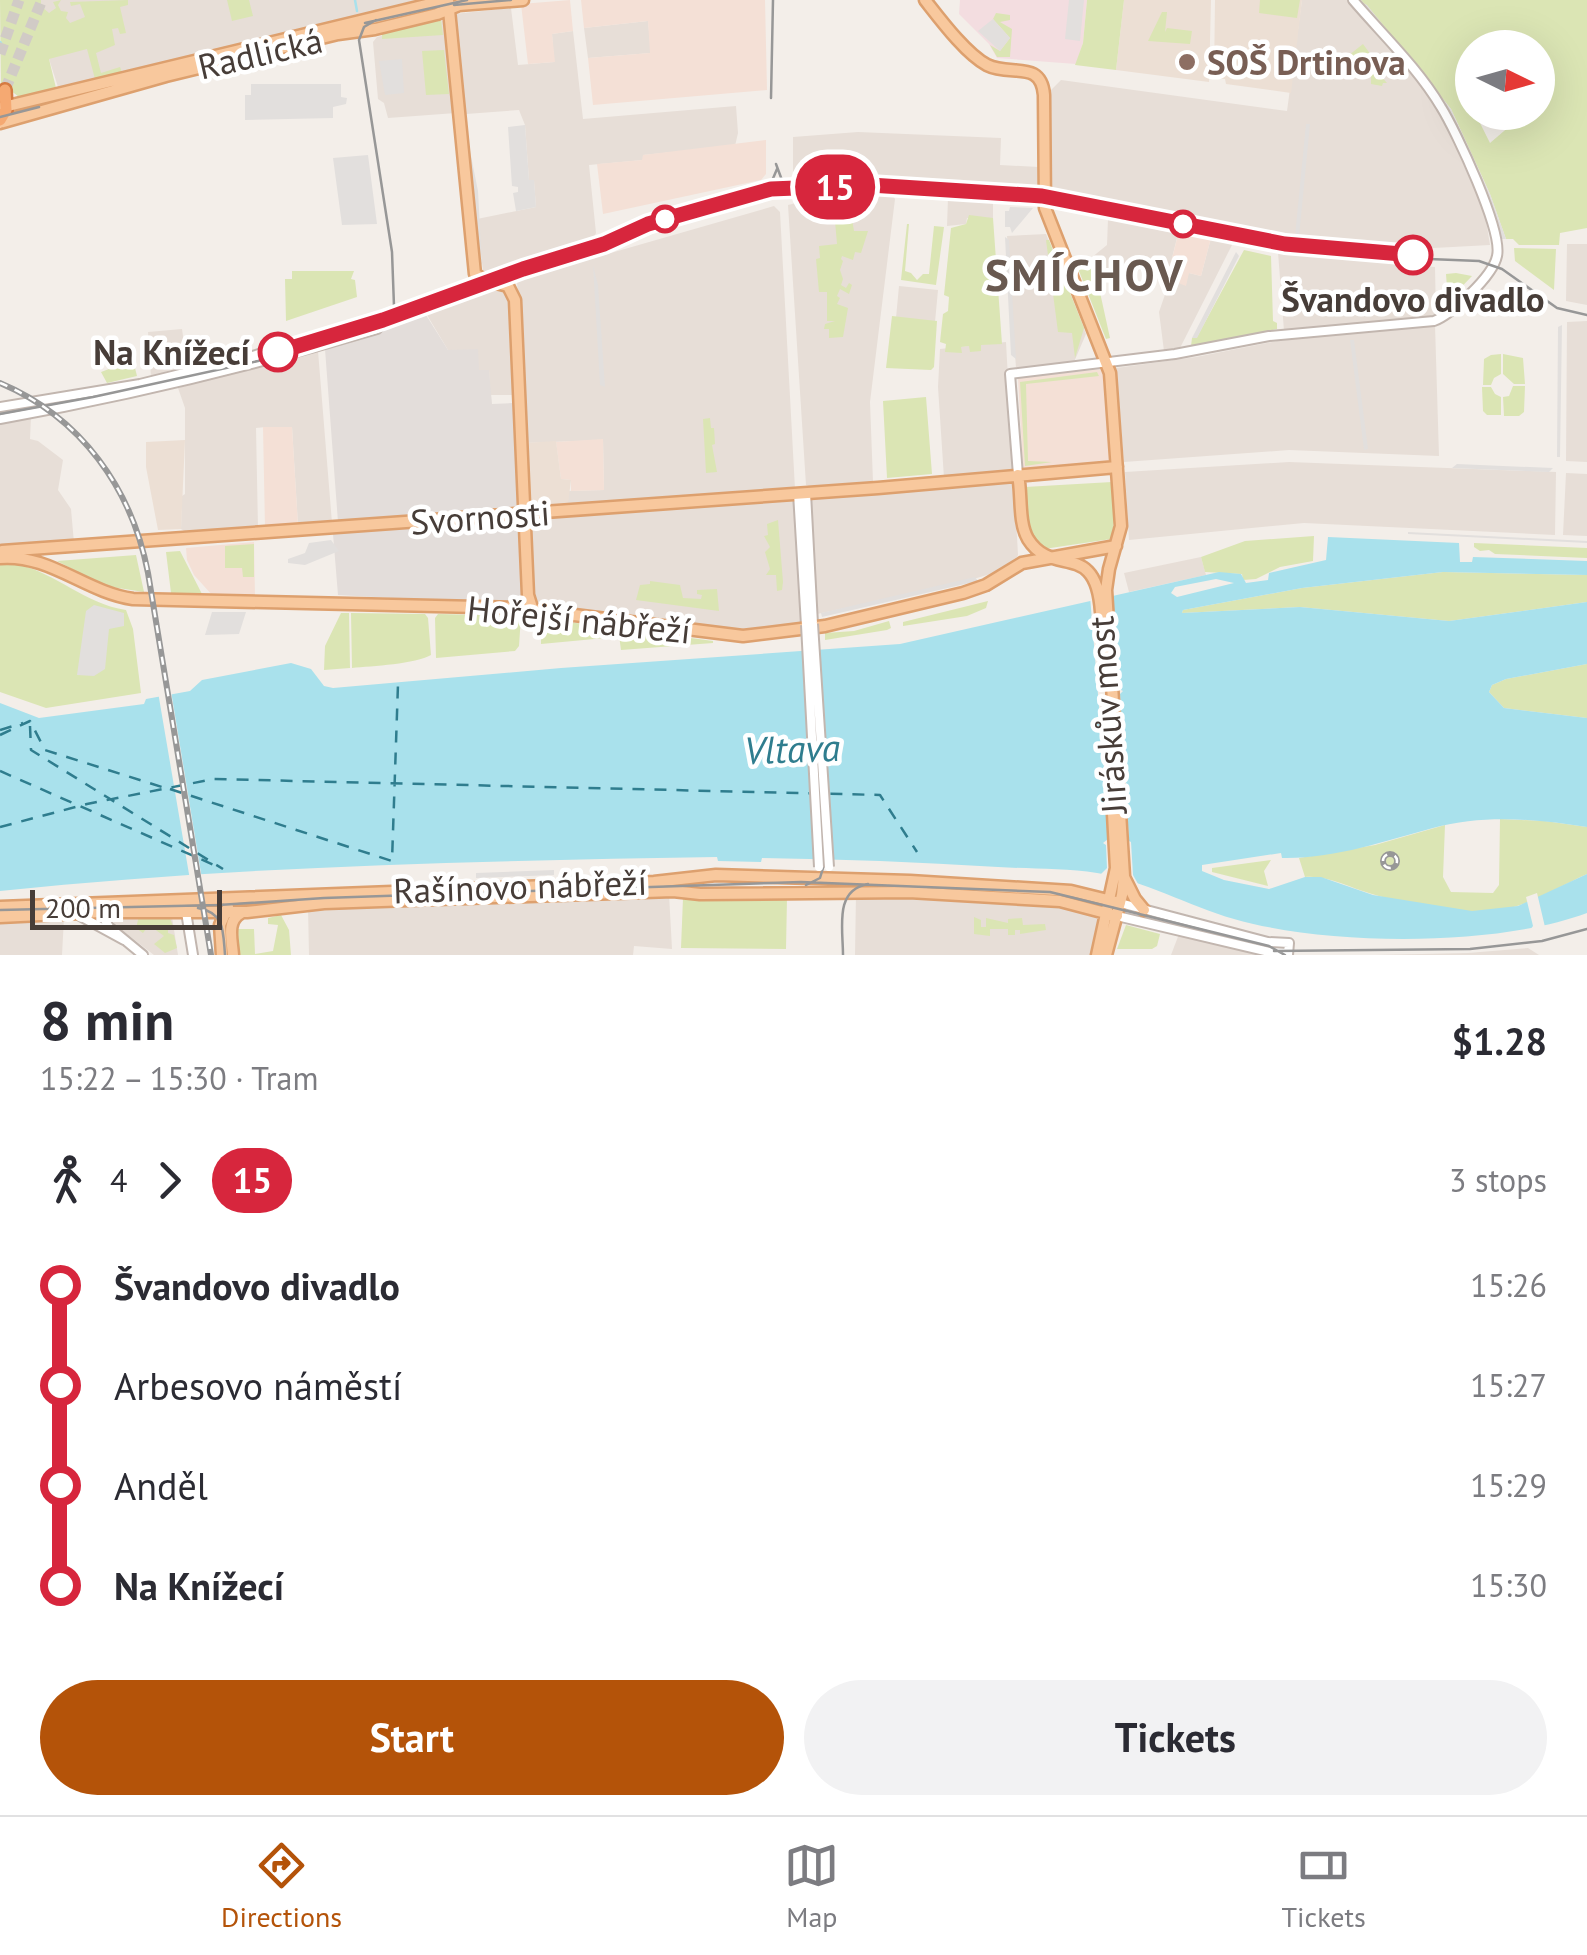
<!DOCTYPE html>
<html lang="en">
<head>
<meta charset="utf-8">
<style>
  body { margin:0; font-family:"PT Sans",sans-serif; background:#f2f2f3; color:#2b2b33; height:100vh; display:flex; flex-direction:column; font-size:38px; white-space:nowrap }
  * { box-sizing:border-box; margin:0 }
  p { font-size:32px; color:#7c7c81 }
  .icon { flex:none; width:55px; height:55px; fill:none; stroke:currentColor; stroke-width:2; stroke-linecap:round; stroke-linejoin:round }
  .map { position:relative; height:955px; overflow:hidden }
  .sheet { display:flex; flex-direction:column; background:#fff; flex:1 }
  .sheet>* { flex:none }
  .badge { padding:0 20px; border-radius:32px; font-size:35px; line-height:65px }
  .needle { width:65px; rotate:95deg }
  .fabs { position:absolute; left:1455px; top:30px; display:grid; gap:20px }
  .fabs a { display:grid; place-items:center; width:100px; height:100px; border-radius:50%; background:#fff; box-shadow:0 10px 40px #0002; font-size:50px }
  .scale { position:absolute; left:30px; bottom:25px; width:192px; box-sizing:border-box; padding-left:10px; border:5px solid #473d38; border-top:0; font-size:28px; line-height:35px; white-space:nowrap; color:#473d38; -webkit-text-stroke:8px #fff; paint-order:stroke }
  .map>.badge { position:absolute; translate:-50% -50%; box-shadow:0 0 0 5px #fff }
  .legs { display:flex; align-items:center; gap:15px; height:110px; padding:0 40px; font-size:32px }
  .legs p { margin-inline-start:auto }
  .overview { display:flex; align-items:center; justify-content:space-between; height:170px; padding:0 40px }
  h1 { font-size:55px; font-weight:800; line-height:75px }
  .action { display:flex; gap:20px; margin-top:auto; padding:20px 40px }
  .action a { flex:1; height:115px; border-radius:60px; background:#b45309; color:#fff; font-size:40px; font-weight:800; line-height:115px; text-align:center }
  .action a+a { background:#f2f2f3; color:#2b2b33 }
  ul { padding:0 40px; list-style:none }
  li { display:flex; align-items:center; gap:35px; height:100px; font-size:38px }
  li i { display:grid; place-items:center; width:15px; height:100%; margin:0 12px; background:currentColor }
  li i::after { content:''; width:25px; height:25px; margin:-12px; border:8px solid; border-radius:50%; background:#fff }
  li p { margin-inline-start:auto }
  li:first-child i { background:linear-gradient(#0000 50%,currentColor 0) }
  li:last-child i { background:linear-gradient(currentColor 50%,#0000 0) }
  .tab-bar { display:flex; justify-content:space-around; align-items:center; height:140px; border-top:2px solid #e1e1e2; background:#fff; font-size:28px; color:#7c7c81 }
  .tab-bar a { display:grid; justify-items:center; gap:5px }
  .tab-bar .selected { color:#b45309 }
  .map>svg:first-child { display:block }
  .residential { fill:#e7ded7 }
  .commercial { fill:#f4e0d6 }
  .industrial { fill:#e3ddda }
  .education { fill:#ecdfd4 }
  .medical { fill:#f3dde0 }
  .green { fill:#dbe5b4; fill-rule:evenodd }
  .parking { fill:#e2dfdd }
  .water { fill:#a9e1ec; fill-rule:evenodd }
  .pier { fill:#f3eee9 }
  .lines { fill:none; stroke-linecap:round; stroke-linejoin:round }
  .stream { stroke:#a9e1ec; stroke-width:2.5 }
  .ferry { stroke:#2f7d8e; stroke-width:2.5; stroke-dasharray:12 10; stroke-linecap:butt }
  .highway-tunnel { stroke:#d1cbc6; stroke-width:11; stroke-dasharray:11 5.5; stroke-linecap:butt }
  .minor-casing { stroke:#c2b6af; stroke-width:12 }
  .major-casing { stroke:#dda06e; stroke-width:15 }
  .highway-casing { stroke:#d57a42; stroke-width:16 }
  .minor { stroke:#fff; stroke-width:8 }
  .major { stroke:#f8c89d; stroke-width:10 }
  .highway { stroke:#f5a972; stroke-width:11 }
  .tram { stroke:#979797; stroke-width:2.5 }
  .rail-casing { stroke:#979797; stroke-width:6 }
  .rail { stroke:#fff; stroke-width:2.5; stroke-dasharray:8; stroke-linecap:butt }
  .minor-bridge-casing { stroke:#c2b6af; stroke-width:12; stroke-linecap:butt }
  .minor-bridge { stroke:#fff; stroke-width:8 }
  .line-1-casing { stroke:#fff; stroke-width:22 }
  .line-1 { stroke:#d7263d; stroke-width:15 }
  .education-dot { fill:#8d6e63; stroke:#fff; stroke-width:4 }
  .stop-1-dot { fill:#fff; stroke:#d7263d; stroke-width:5 }
  .labels { text-anchor:middle; dominant-baseline:central; stroke-width:9; stroke-linejoin:round; paint-order:stroke }
  .street-label { font-size:35px; fill:#473d38; stroke:#fff }
  .education-label { font-size:35px; font-weight:bold; fill:#785e54; stroke:#fff; text-anchor:start }
  .stop-label { font-size:35px; font-weight:bold; fill:#473d38; stroke:#fff }
  .water-label { font-size:38px; font-style:italic; fill:#2f7d8e; stroke:#fff }
  .district-label { font-size:45px; font-weight:bold; letter-spacing:2.5px; fill:#695950; stroke:#fff }
</style>
</head>
<body>
<div class="map">
<svg width="1587" height="955" viewBox="0 0 1587 955">
  <rect width="100%" height="100%" fill="#f3eee9"/>
  <!-- residential -->
  <path class="residential" d="M35 0H433L59 90 49 59 53 22Z
    M1302 0H1349L1427 91 1439 108 1485 214 1490 245 1377 251 1225 230 1046 190 1050 91 1061 80 1287 111Z
    M511 8 518 65 554 62 552 34 573 31 583 119 736 106 738 133 735 146 643 155V160L589 165 596 233 591 243 486 275 483 271 477 219 536 207 534 181 529 180 525 125 519 110 466 114 454 14Z
    M446 20 456 113 388 118 384 103 378 99 373 42 377 37Z
    M648 21 651 53 588 58 584 28Z
    M858 132 1001 138 1000 165 1039 167 1038 188 868 177 809 184 806 179 793 178V137Z
    M873 193H891L895 199 870 402 873 482 809 486 806 485 788 205 820 197Z
    M948 198 993 200V218H967L966 224 947 226Z
    M774 206 780 212 795 489 568 504 567 491 604 490 603 440 525 443 517 280Z
    M1108 219 1178 234 1168 274 1167 268 1094 273 1091 258 1107 245Z
    M1046 234 1086 334 1074 362 1016 368 1007 236Z
    M1211 238 1231 242 1232 245 1180 348 1164 351 1159 312 1170 280 1175 281 1189 273 1201 276Z
    M1567 244H1587V305L1566 301Z
    M1278 252 1435 267 1436 317 1284 331Z
    M899 286 938 290 935 322 896 318Z
    M495 287 508 294 514 395H490L489 370H479L448 350 427 315Z
    M1587 321V462L1566 461 1567 322Z
    M1435 325 1439 456 1289 450 1124 462 1116 368 1196 357 1277 341Z
    M182 329 187 364 151 377 148 332Z
    M1006 342 1013 471 944 478 938 387 940 349Z
    M318 351 332 523 298 525 292 427H266L256 428 258 528 186 532 181 529 182 496 185 494V408L178 388Z
    M31 416 30 439 38 441 63 460 58 490 71 509 74 543 0 547V421Z
    M1289 462 1556 472 1555 535 1304 523 1129 540 1125 472Z
    M1566 473 1587 474V536L1563 535Z
    M1014 482 1018 555 1015 562 994 573 949 586 817 614 809 497Z
    M793 500 802 624 745 632 534 606 529 519Z
    M1201 557 1206 575 1129 592 1124 573Z
    M669 894 672 949 634 946 633 955H309L308 907Z
    M856 894 1068 902 1097 915 1098 923 1091 955H855Z
    M146 915 172 917 178 955H154L114 924V916Z
    M64 918 62 955H0V920Z
    M1179 934 1275 955H1171Z
    M1528 948 1539 955H1375L1468 953Z"/>
  <!-- commercial -->
  <path class="commercial" d="M570 0 573 31 552 34 555 62 528 64 521 4Z
    M581 0H765L767 90 593 105 588 58 650 53 648 21 584 28Z
    M766 140V174L761 180 603 214 597 164 642 160 643 155Z
    M1179 231 1211 238 1201 276 1189 273 1186 286 1170 280 1168 274Z
    M1103 369 1111 463 1023 469 1018 378Z
    M263 427H292L298 525 265 528Z
    M603 439 604 490 571 491V480L561 479 556 442Z
    M254 542 255 597 213 596 194 575 187 560 186 548Z"/>
  <!-- industrial -->
  <path class="industrial" d="M426 315 448 350 478 349 479 370H489L492 404 513 403 519 508 457 513 458 525 520 519 524 600 520 605 338 595 333 534 452 525 338 522 325 349Z"/>
  <!-- education -->
  <path class="education" d="M1124 0H1211L1209 82 1116 70Z
    M1215 0H1302L1291 93 1226 84 1225 79 1214 78Z
    M185 440 181 529 158 530 146 467V442Z
    M556 441 561 479 571 480 568 504 529 507 525 443Z"/>
  <!-- medical -->
  <path class="medical" d="M960 0H1087L1083 43 1076 64 997 58 989 44 959 14Z"/>
  <!-- green -->
  <path class="green" d="M0 0H41V6L49 13 56 8 53 2 61 0 58 5 61 11 68 12 66 18 70 23 85 17 80 4 71 6 70 2 128 0V5L120 7 126 33 120 34 118 28 112 29 115 45 96 53 101 73 120 67 122 72 95 79 87 49 49 59 56 88 19 97 10 90H1Z
    M227 0H249L253 16 232 21Z
    M1087 0H1124L1116 70 1075 65 1083 43Z
    M1260 0H1300L1297 18 1259 13Z
    M1361 0H1587V228L1560 233 1559 245H1519L1513 239H1506L1490 194 1451 109ZM1472 48H1538V112L1506 113 1511 125 1490 143 1468 99 1472 97Z
    M1162 12H1167L1165 32 1167 28 1192 31 1190 44 1148 41Z
    M996 13 1010 15V20L1000 22 1012 29 1010 57H997L990 45 1000 51 1010 38 993 19Z
    M441 20 443 35 382 39V34Z
    M1363 44 1371 55 1368 61 1387 83H1383L1382 86 1371 84V67L1339 63Z
    M444 50 449 94 426 95 422 51Z
    M969 215 993 218 1002 344 981 345V351L970 352 969 346 961 347 962 353 945 352 946 344 940 342 943 314 948 311 949 297 944 295 951 228 966 224Z
    M852 219 854 231H868L861 253 855 252 853 260 842 256 841 259 843 261 840 270 843 279 841 285 846 288 849 283 852 285 849 294 840 289 837 296 840 298 837 304 848 308 843 337 829 338V329H824L825 324 835 321H827V292H819L816 259 820 258 819 246 837 244 835 221Z
    M907 224H909L905 271 911 273 917 280 923 274H929L934 226 944 227 936 285 901 280Z
    M1046 240H1049L1084 328 1075 358 1072 333 1058 332Z
    M1514 248 1556 249 1554 290 1515 261Z
    M1244 250 1271 256 1273 321 1277 323V329L1191 346 1192 338 1197 337Z
    M1094 258V265L1110 338 1106 339 1077 266Z
    M292 271H354L351 279 355 280 357 297 286 321 285 279H292Z
    M1456 273 1472 276 1448 301 1446 274Z
    M1509 283 1537 303V305L1508 308 1507 302 1512 298Z
    M892 316 937 321 934 367 931 370 886 368Z
    M1501 354V374L1494 378 1491 385H1483L1484 359 1491 355Z
    M1503 354 1523 358 1525 384H1514L1503 374Z
    M133 360 137 376 107 383 101 372Z
    M1097 372 1099 376 1026 384 1028 461 1052 462 1025 466 1020 382Z
    M1513 386H1525L1524 412 1519 416H1504L1503 397 1509 396Z
    M1482 387H1491L1495 394 1501 397V415H1487L1483 411Z
    M926 397 932 474 887 478 883 401Z
    M710 418 711 428H714L715 444 712 445 717 472 706 473 703 419Z
    M1112 482 1115 516 1111 539 1044 549C1025 533 1027 510 1025 487Z
    M778 520 783 582 782 590 777 591 776 575H766L770 569 765 552 770 547 764 536 768 535 767 524Z
    M1314 536 1313 561 1280 567 1256 579 1243 580 1242 574 1205 572 1201 557 1245 541Z
    M1474 543 1587 548V558L1495 554 1489 550 1480 551 1474 547Z
    M254 544V577H243L242 568H225V546Z
    M180 551 202 594 171 593 166 552Z
    M136 555 144 592 105 586 57 561Z
    M16 564C57 573 85 604 126 610L133 629 141 693 46 708 0 692V565Z
    M1443 572 1587 575V602L1449 621 1300 607 1182 613 1183 610 1302 588Z
    M650 581 680 585 683 598 701 599 702 595 697 594V590L717 589 719 611 636 600 640 585 650 584Z
    M988 601 986 608 967 616 903 626V622Z
    M341 613H349L350 668 324 670 325 646Z
    M351 613 425 614 428 618 431 655C416 664 372 666 352 668Z
    M438 614 521 616 519 646 515 651 436 658 435 618Z
    M541 618 604 627 605 638 541 644Z
    M889 621 891 628 887 630 825 640V633L854 631Z
    M618 628 713 641V643L621 650Z
    M1587 664V718L1504 708 1489 692 1492 685 1506 679Z
    M1500 819 1545 821 1587 827V874C1564 884 1541 899 1517 906 1474 920 1414 907 1372 894 1350 888 1328 875 1305 877L1299 858 1375 845 1445 825 1443 877 1451 892 1493 893 1499 885Z
    M1271 860 1264 871 1268 886 1212 872V868Z
    M683 898H787L786 949 681 948Z
    M281 915 289 930 291 955H239L238 929H254L255 954 273 951 278 925 268 924V918Z
    M139 916 170 918 174 929H168V933L174 935 177 948 165 953 154 944 164 936 149 925 143 933 136 928Z
    M974 917 981 920V927H986V918L1008 923V919L1022 918 1023 925 1045 924 1046 930 1020 934V930H1015V935H1008V929H990V936L974 934Z
    M1126 925 1160 934 1157 946 1152 949H1117Z"/>
  <!-- parking -->
  <path class="parking" d="M1069 0H1084L1080 41 1065 39Z
    M1357 0 1367 5 1451 109 1490 194 1506 239H1502L1487 195 1448 110Z
    M993 19 1010 38 1000 51 978 31Z
    M402 59 404 93 385 95 379 61Z
    M251 84H341V97L347 98 346 104 333 107V118L245 120V95H251Z
    M1306 124H1310L1299 237 1295 236Z
    M525 125 529 180H534L536 207 516 211 513 193 518 192V187L512 186 508 127Z
    M467 151H470L478 191 482 264 479 267Z
    M368 155 377 224 342 225 333 158Z
    M1010 207 1033 208 1012 233 1010 227H1005V211H1009Z
    M1082 212 1172 229 1174 233 1082 214Z
    M1005 237 1009 240 1016 359 1011 355Z
    M1236 252 1239 256 1197 338H1192Z
    M593 265 598 285 605 387 600 385Z
    M1562 325 1560 457H1557L1558 327Z
    M1350 340H1354L1368 449 1364 450Z
    M1457 464 1553 468 1549 472 1452 468Z
    M1408 532 1587 541V543L1408 534Z
    M331 540 339 551 305 565 288 563V559L305 553 309 543Z
    M975 577 978 581 822 617 821 613Z
    M94 605 124 613V626L109 629 105 669 94 676 77 675 86 611Z
    M212 612H246L239 634 205 635Z
    M554 870V875L476 878V873Z"/>
  <!-- water -->
  <path class="water" d="M1328 537 1459 543 1460 562H1472L1473 557 1587 561V575L1443 572 1302 588 1183 610 1182 613 1300 607 1449 621 1587 602V664L1506 679 1492 685 1489 692 1504 708 1587 718V827C1536 819 1484 814 1433 828 1384 841 1335 859 1282 858L1281 853 1202 865V871L1224 880 1269 889 1305 877H1321L1373 895 1472 911 1518 906 1587 874V913C1496 947 1327 946 1234 919 1188 906 1144 880 1097 873 1065 868 1030 869 998 867 919 862 841 859 762 858L761 862 718 861 717 857C477 861 238 866 0 891V703L39 718 144 704 146 699 190 691 202 680 291 663 311 669 324 686 333 688 561 668 900 644 1219 572 1241 574 1246 583 1268 580 1269 573 1326 560ZM1216 579 1234 583 1177 597 1171 593 1175 587Z"/>
  <!-- pier -->
  <path class="pier" d="M1116 590 1113 592 1115 637 1119 639 1115 642 1119 689 1123 691 1120 694 1129 841 1131 842 1133 875 1142 891 1097 878 1107 868 1106 845 1103 843 1108 839 1106 799 1102 796 1106 793 1090 596Z
    M171 691 202 879 190 880 158 692Z
    M1537 893 1545 927 1530 930 1533 926 1526 897Z"/>
  <g class="lines">
    <!-- stream -->
    <path class="stream" d="M355 0 357 11
      M0 42 1 43"/>
    <!-- ferry -->
    <path class="ferry" d="M30 726 31 750 223 869
      M0 730 23 723
      M0 735 30 721 45 750 162 787
      M0 771 214 865
      M170 789 392 861 398 684
      M0 827 87 804 214 779 880 795 917 852"/>
    <!-- highway-tunnel -->
    <path class="highway-tunnel" d="M0 54 19 0
      M5 90 42 0"/>
    <defs>
      <path id="minor" d="M0 407 140 384 249 357 377 319 385 321
        M0 419C128 396 253 366 377 329L385 321 488 283
        M1018 475 1010 374 1175 354 1269 336 1434 321C1452 314 1493 276 1497 256 1503 231 1456 131 1441 107 1418 68 1382 34 1353 0
        M798 493 806 625
        M806 493 813 624
        M1120 903 1268 942 1289 943 1288 955
        M99 910 109 927 143 955
        M186 912 193 955
        M80 916 124 940
        M1117 916 1269 952 1288 953"/>
      <path id="major" d="M448 0 475 274 484 280 508 286 515 300 528 595 533 611
        M925 0C940 19 966 54 987 65 1010 77 1041 59 1044 95L1045 208 1110 373 1121 526 1109 569 1106 590 1124 876 1122 895 1106 955
        M0 108 447 0
        M0 123 166 76 338 34 375 29 437 14 459 5 523 0
        M1018 475C1022 494 1018 522 1028 539 1053 579 1096 538 1101 612
        M2 551 878 488 1117 467
        M0 558C50 554 85 592 133 599L518 608 743 636 825 626 963 593 986 585 1022 563 1116 546
        M1124 877 1135 899 1144 910
        M0 907 654 882 716 875 910 881 1071 891 1120 903
        M0 917 101 912H247L324 903 673 891 700 894 909 892 1060 901 1117 916
        M222 955 220 925 228 907
        M233 955C232 940 226 921 241 913
        M1097 955 1116 868 1111 778"/>
      <path id="highway" d="M0 120 6 110 5 90"/>
    </defs>
    <!-- minor casing -->
    <use href="#minor" class="minor-casing"/>
    <!-- major casing -->
    <use href="#major" class="major-casing"/>
    <!-- highway casing -->
    <use href="#highway" class="highway-casing"/>
    <!-- minor -->
    <use href="#minor" class="minor"/>
    <!-- major -->
    <use href="#major" class="major"/>
    <!-- highway -->
    <use href="#highway" class="highway"/>
    <!-- tram -->
    <path class="tram" d="M454 5 511 0
      M376 20 364 27 359 40 392 252 394 306 388 316 379 322
      M365 23 467 0
      M771 98 773 0
      M0 117 39 107
      M776 164 783 183 799 190
      M814 193 864 189 1034 198 1285 247 1379 257 1479 261 1502 269 1557 308 1587 315
      M749 198 769 188 777 169
      M0 414 93 397 258 361 381 324 519 273 603 247
      M806 885 820 878 826 858
      M198 908C225 913 223 931 225 955
      M0 910 219 905 324 898 801 882 1050 892 1269 946 1285 955
      M1274 951 1470 949 1542 941 1587 929
      M843 955C843 928 834 890 868 884"/>
    <defs>
      <path id="rail" d="M0 383C81 417 132 489 148 573L211 955
        M1383 861a7 7 0 1 1 14 0a7 7 0 1 1-14 0Z"/>
    </defs>
    <!-- rail casing -->
    <use href="#rail" class="rail-casing"/>
    <!-- rail -->
    <use href="#rail" class="rail"/>
    <defs>
      <path id="minor-bridge" d="M813 624 829 867
        M806 625 819 867"/>
    </defs>
    <!-- minor-bridge casing -->
    <use href="#minor-bridge" class="minor-bridge-casing"/>
    <!-- minor-bridge -->
    <use href="#minor-bridge" class="minor-bridge"/>
  </g>
  <g class="lines">
    <defs>
      <path id="line-1" d="M278 352 383 320 523 269 604 244 648 224 771 189 870 185 1042 196 1285 244 1413 255"/>
    </defs>
    <!-- line-1 casing -->
    <use href="#line-1" class="line-1-casing"/>
    <!-- line-1 -->
    <use href="#line-1" class="line-1"/>
  </g>
  <!-- markers -->
  <circle class="education-dot" cx="1187" cy="62" r="10"/>
  <g class="stop-1-dot">
    <circle cx="665" cy="219" r="12"/>
    <circle cx="1183" cy="224" r="12"/>
    <circle cx="1413" cy="255" r="18"/>
    <circle cx="278" cy="352" r="18"/>
  </g>
  <g class="labels">
    <!-- street labels -->
    <g class="street-label">
      <text transform="translate(260 53) rotate(-13)">Radlická</text>
      <text transform="translate(480 517) rotate(-4)">Svornosti</text>
      <text transform="translate(579 619) rotate(6)">Hořejší nábřeží</text>
      <text transform="translate(1107 715) rotate(-94)">Jiráskův most</text>
      <text transform="translate(520 886) rotate(-2)">Rašínovo nábřeží</text>
    </g>
    <!-- education labels -->
    <g class="education-label">
      <text x="1207" y="62">SOŠ Drtinova</text>
    </g>
    <!-- stop labels -->
    <g class="stop-label">
      <text x="1413" y="299">Švandovo divadlo</text>
      <text x="250" y="352" text-anchor="end">Na Knížecí</text>
    </g>
    <!-- water labels -->
    <g class="water-label">
      <text transform="translate(792 748) rotate(-2)">Vltava</text>
    </g>
    <!-- district labels -->
    <g class="district-label">
      <text x="1085" y="274">SMÍCHOV</text>
    </g>
  </g>
</svg>
<div class="fabs">
<a><svg class="needle" viewBox="-14 -14 28 28"><path d="M0-13l5 13h-10z" fill="#e53935"/><path d="M0 13l5-13h-10z" fill="#7c7c81"/></svg></a>
</div>
<div class="scale">200 m</div>
<b class="badge" style="left:835px;top:187px;background:#d7263d;color:#fff">15</b>
</div>
<section class="sheet">
<div class="overview"><div><h1>8 min</h1><p>15:22 – 15:30 · Tram</p></div><b>$1.28</b></div>
<div class="legs"><svg class="icon" aria-label="walk" viewBox="0 0 24 24"><circle cx="13" cy="4" r="2"/><path d="M13 8l-2 6 4 7M11 14l-3 7M7 12l3-4h3l4 4"/></svg>4<svg class="icon" aria-label="forward" viewBox="0 0 24 24"><path d="M9 5l7 7-7 7"/></svg><b class="badge" style="background:#d7263d;color:#fff">15</b><p>3 stops</p></div>
<ul>
<li><i style="color:#d7263d"></i><b>Švandovo divadlo</b><p>15:26</p></li>
<li><i style="color:#d7263d"></i><span>Arbesovo náměstí</span><p>15:27</p></li>
<li><i style="color:#d7263d"></i><span>Anděl</span><p>15:29</p></li>
<li><i style="color:#d7263d"></i><b>Na Knížecí</b><p>15:30</p></li>
</ul>
<div class="action"><a>Start</a><a>Tickets</a></div>
</section>
<nav class="tab-bar">
<a class="selected"><svg class="icon" aria-label="directions" viewBox="0 0 24 24"><path d="M12 3l9 9-9 9-9-9zM9 14v-3h6M13 9l2 2-2 2"/></svg>Directions</a>
<a><svg class="icon" aria-label="map" viewBox="0 0 24 24"><path d="M3 6l6-2 6 2 6-2v14l-6 2-6-2-6 2zM9 4v14M15 6v14"/></svg>Map</a>
<a><svg class="icon" aria-label="tickets" viewBox="0 0 24 24"><path d="M3 7h18v10H3zM15 7v10"/></svg>Tickets</a>
</nav>
</body>
</html>
